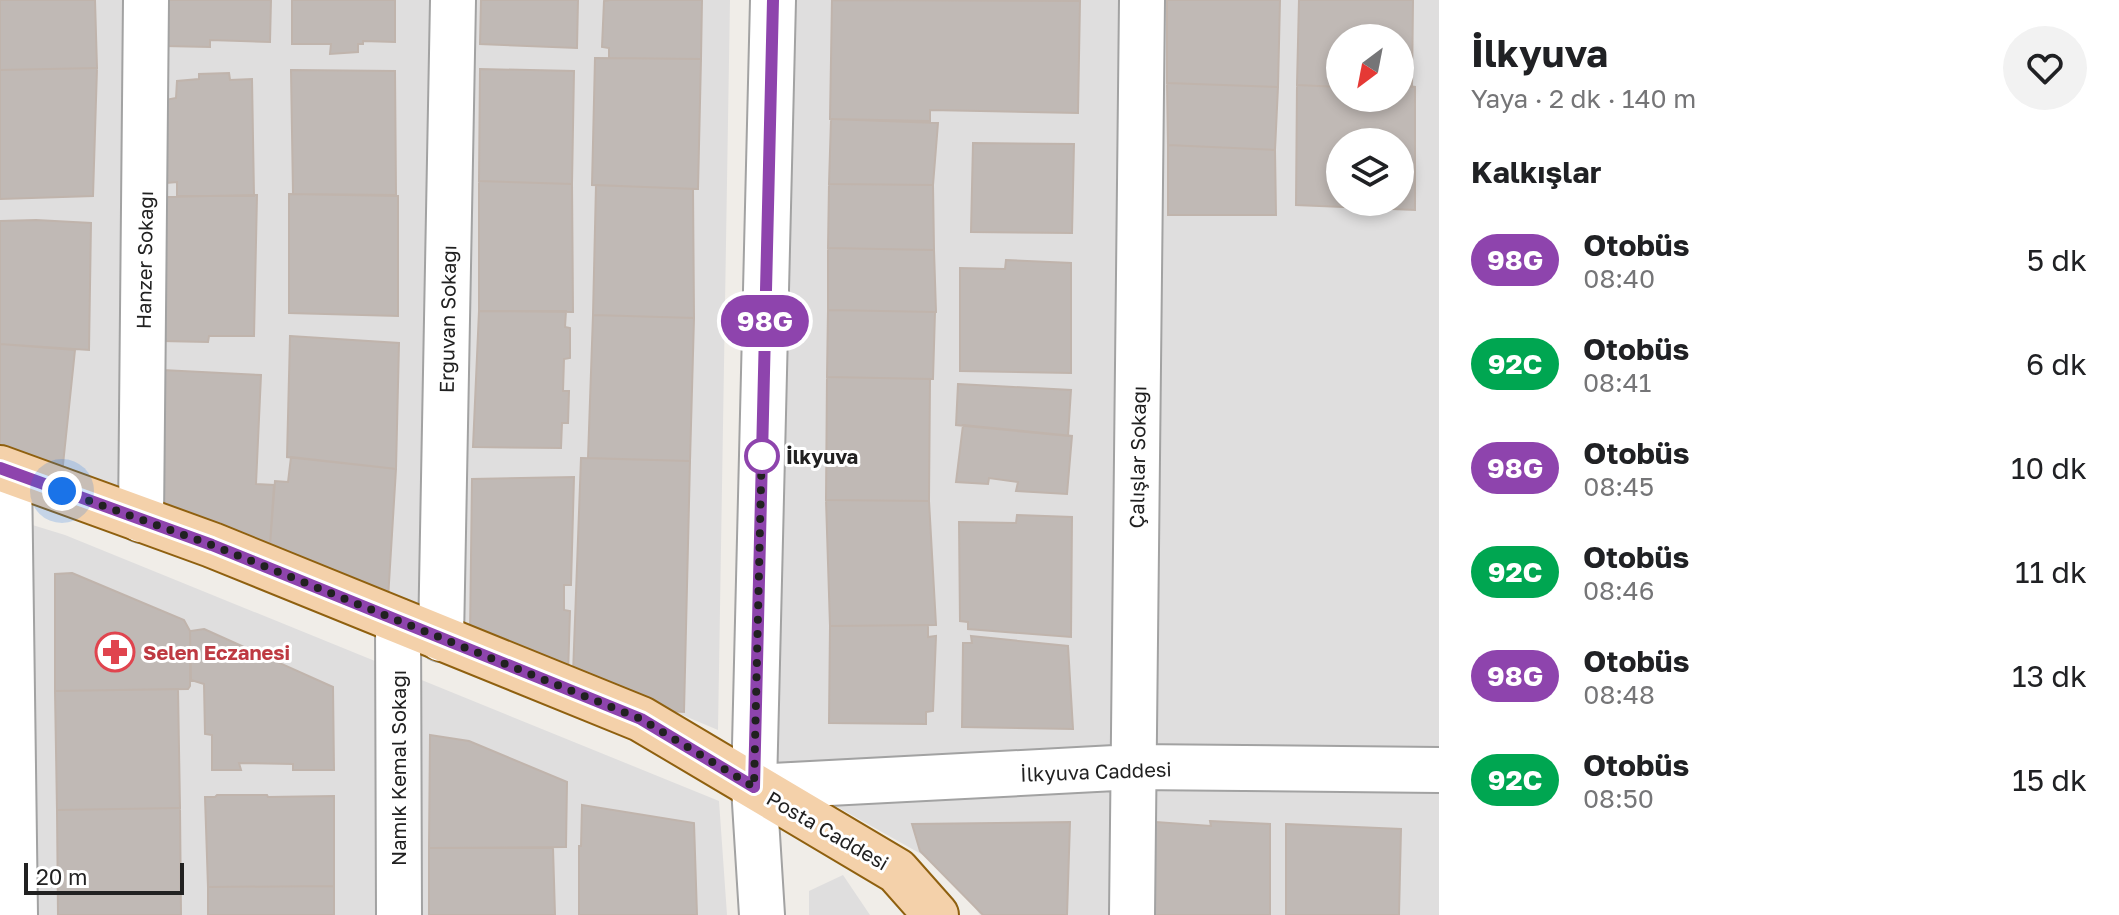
<!DOCTYPE html>
<html lang="tr">
<head>
<meta charset="utf-8">
<style>
  body { margin:0; font-family:"Golos Text",sans-serif; background:#f2f2f2; color:#202124; height:100vh; display:flex; flex-direction:column; font-size:30px; white-space:nowrap }
  * { box-sizing:border-box; margin:0 }
  p { font-size:26px; color:#757577 }
  .icon { flex:none; width:44px; height:44px; fill:none; stroke:currentColor; stroke-width:2; stroke-linecap:round; stroke-linejoin:round }
  .map { position:relative; flex:1; overflow:hidden }
  .panel { display:flex; flex-direction:column; background:#fff; width:680px }
  .panel>* { flex:none }
  .badge { padding:0 16px; border-radius:26px; font-size:28px; line-height:52px }
  .needle { width:52px; rotate:212deg }
  .tools { position:absolute; left:1326px; top:24px; display:grid; gap:16px }
  .tools a { display:grid; place-items:center; width:88px; height:88px; border-radius:50%; background:#fff; box-shadow:0 4px 12px #0003; font-size:40px }
  .scale { position:absolute; left:24px; bottom:20px; width:160px; box-sizing:border-box; padding-left:8px; border:4px solid #212121; border-top:0; font-size:22px; line-height:28px; white-space:nowrap; color:#212121; -webkit-text-stroke:6px #fff; paint-order:stroke }
  .you { position:absolute; width:40px; height:40px; margin:-20px; border:6px solid #fff; border-radius:50%; background:#1a73e8; box-shadow:0 0 0 12px #1a73e833 }
  .map>.badge { position:absolute; translate:-50% -50%; box-shadow:0 0 0 4px #fff }
  h2 { padding:0 32px; font-size:30px; line-height:72px }
  .round { display:grid; place-items:center; flex:none; width:84px; height:84px; border-radius:42px; background:#f2f2f2 }
  .head { display:flex; align-items:center; justify-content:space-between; height:136px; padding:0 32px }
  h1 { font-size:38px; font-weight:700; line-height:60px }
  ul { padding:0; list-style:none }
  li { display:flex; align-items:center; gap:24px; height:104px; padding:0 32px }
  li div { flex:1 }
  li b { display:block; font-size:30px }
  li em { font-style:normal }
  li .badge { min-width:88px; font-weight:700; text-align:center }
  main { display:flex; flex:1; min-height:0 }
  .map>svg:first-child { display:block }
  .residential { fill:#dfdede; fill-rule:evenodd }
  .building { fill:#c0b9b5; stroke:#c0b4ac; stroke-width:2; fill-rule:evenodd }
  .lines { fill:none; stroke-linecap:round; stroke-linejoin:round }
  .minor-casing { stroke:#a2a2a2; stroke-width:48 }
  .major-casing { stroke:#8f600f; stroke-width:48 }
  .minor { stroke:#fff; stroke-width:44 }
  .major { stroke:#f4d1aa; stroke-width:44 }
  .line-casing { stroke:#fff; stroke-width:18 }
  .line { stroke:#8e44ad; stroke-width:12 }
  .walk { stroke:#212121; stroke-width:8; stroke-dasharray:0 14.4 }
  .stop-dot { fill:#fff; stroke:#8e44ad; stroke-width:4 }
  .labels { text-anchor:middle; dominant-baseline:central; stroke-width:6; stroke-linejoin:round; paint-order:stroke }
  .street-label { font-size:20px; fill:#212121; stroke:#fff }
  .stop-label { font-size:20px; font-weight:bold; fill:#212121; stroke:#fff; text-anchor:start }
  .health-label { font-size:20px; font-weight:bold; fill:#be3a42; stroke:#fff; text-anchor:start }
</style>
</head>
<body>
<main>
<div class="map">
<svg width="1439" height="915" viewBox="0 0 1439 915">
  <rect width="100%" height="100%" fill="#f0ede8"/>
  <!-- residential -->
  <path class="residential" d="M0 0H730L718 730 368 583 0 457Z
    M789 0H1439V915H980L946 868 768 768ZM1340 38H1400V98H1340ZM1340 142H1400V202H1340Z
    M0 515 65 535 719 801 727 915H0Z
    M843 875 870 915H809V891Z"/>
  <!-- building -->
  <path class="building" d="M0 0H95L97 68 0 70Z
    M167 0H271L270 42 210 40V47L165 46Z
    M292 0H395V42L363 41V44H358V52L330 54 331 44H292Z
    M481 0H578L577 48 480 44Z
    M610 0H702L701 59 609 58V48L602 47 604 1Z
    M832 0 1080 1 1078 113 930 110V121L830 119Z
    M1167 0H1280L1278 87 1167 83Z
    M1299 0H1413L1412 87 1400 85V38H1340V87L1297 85Z
    M595 58 701 59 698 189 592 185Z
    M97 68 93 196 0 199V70Z
    M480 69 574 71 572 184 479 181Z
    M291 70 395 71 396 195 293 194Z
    M229 73 230 80 252 79 254 196H177V182L167 183 165 100 176 98 177 81 199 79V74Z
    M1167 83 1278 87 1275 150 1168 145Z
    M1297 85 1340 87V98H1400V85L1415 87V210L1296 205ZM1340 142H1400V202H1340Z
    M831 119 938 123 933 185 829 184Z
    M973 143 1074 144 1072 233 971 232Z
    M1168 145 1275 150 1276 215H1168Z
    M479 181 572 184 573 312 479 311Z
    M829 184 933 185 934 250 828 248Z
    M596 185 693 189 694 318 593 315Z
    M289 194 398 196V316L289 313Z
    M257 195 254 336H209L208 342 162 341 164 197Z
    M36 220 91 223 89 350 0 344V221Z
    M828 248 934 250 936 312 828 310Z
    M1006 260 1071 263V373L960 371V268L1005 269Z
    M828 310 935 312 933 379 827 377Z
    M479 311H566L565 327 570 328V358L564 359 563 391H569L568 423H562L561 448 473 447Z
    M593 315 694 318 690 461 588 458Z
    M290 336 399 343 396 469 287 457Z
    M0 344 75 350 62 474 0 447Z
    M162 370 261 375 256 484 274 485 269 558 155 513Z
    M827 377 930 379 929 501 826 500Z
    M958 384 1071 390 1068 436 956 425Z
    M963 425 1072 436 1067 494 1016 491 1018 482 989 478 988 484 956 482Z
    M291 457 396 469 388 599 269 558 275 481 288 482Z
    M581 458 690 461 684 712 668 711 573 674Z
    M574 477 571 585H564V610L570 611 568 674 470 635 472 479Z
    M826 500 929 501 936 625 830 626Z
    M1017 515 1072 517 1071 637 968 629V622L960 621 959 522 1016 523Z
    M72 573 184 620 190 631V686L188 689 55 691V574Z
    M928 625V637L936 636 933 711 926 712V724L829 723 830 626Z
    M204 629 333 687 334 770H293V764L239 763 241 770H212V735L205 734 204 684 191 680 190 631Z
    M971 636 1068 646 1073 729 962 727 963 643H972Z
    M178 689 180 808 57 810 55 691Z
    M430 735 469 741 567 782 566 847 429 848Z
    M217 795H267L268 797 334 796V886L208 887 205 797H215Z
    M582 805 694 823 697 915H579V846H581Z
    M180 808 181 915H58L57 810Z
    M1210 821 1270 824V915H1152L1153 827 1156 822 1211 826Z
    M1070 822 1067 915H983L920 851 912 824Z
    M1286 824 1401 829 1399 915H1286Z
    M429 848H553L555 915H429Z
    M334 886V915H208V887Z"/>
  <g class="lines">
    <defs>
      <path id="minor" d="M9 472 15 915
        M141 520 146 0
        M398 621 399 915
        M441 639 453 0
        M754 787 1134 767 1439 770
        M762 915 754 787 773 0
        M1132 915 1142 0"/>
      <path id="major" d="M0 468 212 545 641 719 897 871 936 915"/>
    </defs>
    <!-- minor casing -->
    <use href="#minor" class="minor-casing"/>
    <!-- major casing -->
    <use href="#major" class="major-casing"/>
    <!-- minor -->
    <use href="#minor" class="minor"/>
    <!-- major -->
    <use href="#major" class="major"/>
  </g>
  <g class="lines">
    <defs>
      <path id="line" d="M0 468 212 545 641 719 754 787 773 0"/>
    </defs>
    <!-- line casing -->
    <use href="#line" class="line-casing"/>
    <!-- line -->
    <use href="#line" class="line"/>
    <!-- walk -->
    <path class="walk" d="M62 491 212 545 641 719 754 787 762 441V456"/>
  </g>
  <!-- icons -->
  <defs>
    <symbol id="pharmacy-ring" viewBox="-11 -11 22 22"><circle r="9.5" fill="#fff" stroke="#e0444e" stroke-width="1.5"/><path d="M-2-6h4v4h4v4h-4v4h-4v-4h-4v-4h4Z" fill="#e0444e"/></symbol>
  </defs>
  <g fill-rule="evenodd">
    <use href="#pharmacy-ring" x="93" y="630" width="44" height="44"/>
  </g>
  <!-- markers -->
  <circle class="stop-dot" cx="762" cy="456" r="16"/>
  <g class="labels">
    <!-- street labels -->
    <g class="street-label">
      <text transform="translate(144 260) rotate(-89)">Hanzer Sokağı</text>
      <text transform="translate(447 319) rotate(-89)">Erguvan Sokağı</text>
      <text transform="translate(1137 457) rotate(-89)">Çalışlar Sokağı</text>
      <text transform="translate(398 768) rotate(-90)">Namık Kemal Sokağı</text>
      <text transform="translate(1096 771) rotate(-2)">İlkyuva Caddesi</text>
      <text transform="translate(828 830) rotate(30)">Posta Caddesi</text>
    </g>
    <!-- stop labels -->
    <g class="stop-label">
      <text x="786" y="456">İlkyuva</text>
    </g>
    <!-- health labels -->
    <g class="health-label">
      <text x="143" y="652">Selen Eczanesi</text>
    </g>
  </g>
</svg>
<div class="tools">
<a><svg class="needle" viewBox="-14 -14 28 28"><path d="M0-13l5 13h-10z" fill="#e53935"/><path d="M0 13l5-13h-10z" fill="#757577"/></svg></a>
<a><svg class="icon" aria-label="layers" viewBox="0 0 24 24"><path d="M12 4l9 5-9 5-9-5zM3 14l9 5 9-5"/></svg></a>
</div>
<div class="scale">20 m</div>
<div class="you" style="left:62px;top:491px"></div>
<b class="badge" style="left:765px;top:321px;background:#8e44ad;color:#fff">98G</b>
</div>
<section class="panel">
<div class="head"><div><h1>İlkyuva</h1><p>Yaya · 2 dk · 140 m</p></div><a class="round"><svg class="icon" aria-label="heart" viewBox="0 0 24 24"><path d="M12 20l-8-8c-3-5 5-10 8-4 3-6 11-1 8 4z"/></svg></a></div>
<h2>Kalkışlar</h2>
<ul>
<li><span class="badge" style="background:#8e44ad;color:#fff">98G</span><div><b>Otobüs</b><p>08:40</p></div><em>5 dk</em></li>
<li><span class="badge" style="background:#00a651;color:#fff">92C</span><div><b>Otobüs</b><p>08:41</p></div><em>6 dk</em></li>
<li><span class="badge" style="background:#8e44ad;color:#fff">98G</span><div><b>Otobüs</b><p>08:45</p></div><em>10 dk</em></li>
<li><span class="badge" style="background:#00a651;color:#fff">92C</span><div><b>Otobüs</b><p>08:46</p></div><em>11 dk</em></li>
<li><span class="badge" style="background:#8e44ad;color:#fff">98G</span><div><b>Otobüs</b><p>08:48</p></div><em>13 dk</em></li>
<li><span class="badge" style="background:#00a651;color:#fff">92C</span><div><b>Otobüs</b><p>08:50</p></div><em>15 dk</em></li>
</ul>
</section>
</main>
</body>
</html>
